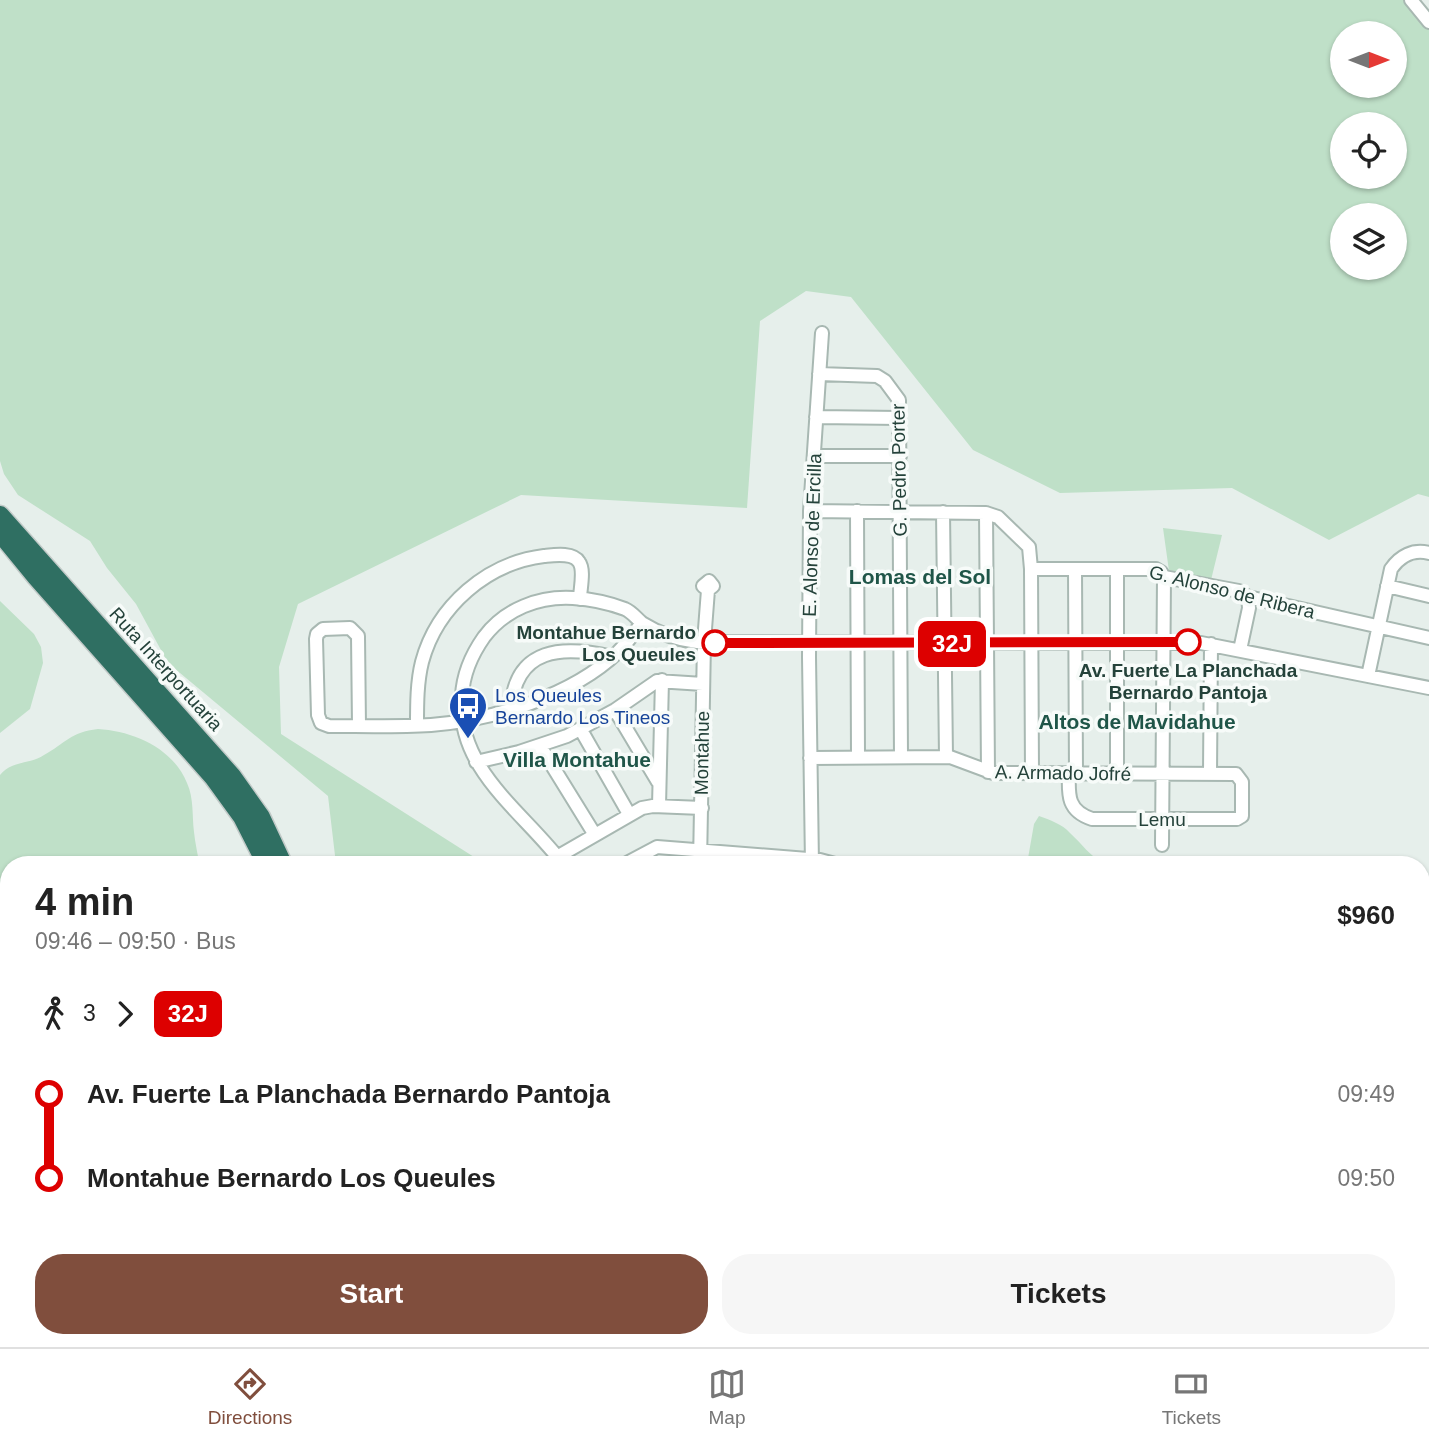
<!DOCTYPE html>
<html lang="en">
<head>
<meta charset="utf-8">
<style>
  body { margin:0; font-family:Arial,sans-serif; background:#f6f6f6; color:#222; height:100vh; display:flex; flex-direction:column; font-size:26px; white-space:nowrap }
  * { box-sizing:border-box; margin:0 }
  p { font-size:23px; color:#767676 }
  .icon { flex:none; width:38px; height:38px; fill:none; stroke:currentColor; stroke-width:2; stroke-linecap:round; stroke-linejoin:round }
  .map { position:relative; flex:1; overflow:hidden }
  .side { position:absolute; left:0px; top:856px; width:1430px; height:492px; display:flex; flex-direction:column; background:#fff; border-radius:28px 28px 0 0; box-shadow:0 2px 5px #0004 }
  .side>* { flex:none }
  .badge { padding:0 14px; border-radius:10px; font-size:24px; line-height:46px }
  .needle { width:46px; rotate:90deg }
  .fabs { position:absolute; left:1330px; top:21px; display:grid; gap:14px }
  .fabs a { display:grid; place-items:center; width:77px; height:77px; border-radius:50%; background:#fff; box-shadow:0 2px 5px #0004; font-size:35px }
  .map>.badge { position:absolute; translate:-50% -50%; box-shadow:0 0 0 4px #fff }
  .legs { display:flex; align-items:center; gap:10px; height:77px; padding:0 35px; font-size:23px }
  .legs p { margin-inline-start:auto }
  .overview { display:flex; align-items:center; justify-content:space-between; height:119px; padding:0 35px }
  h1 { font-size:38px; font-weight:700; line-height:52px }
  .button { display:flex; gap:14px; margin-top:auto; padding:14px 35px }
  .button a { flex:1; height:80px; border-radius:28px; background:#804e3d; color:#fff; font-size:28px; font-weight:700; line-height:80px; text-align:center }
  .button a+a { background:#f6f6f6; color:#222 }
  ul { padding:0 35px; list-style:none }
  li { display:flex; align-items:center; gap:24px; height:84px; font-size:26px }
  li i { display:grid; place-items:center; width:10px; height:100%; margin:0 9px; background:currentColor }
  li i::after { content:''; width:18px; height:18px; margin:-9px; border:5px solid; border-radius:50%; background:#fff }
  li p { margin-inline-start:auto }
  li:first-child i { background:linear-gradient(#0000 50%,currentColor 0) }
  li:last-child i { background:linear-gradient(currentColor 50%,#0000 0) }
  .tab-bar { display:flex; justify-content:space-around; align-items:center; height:98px; border-top:2px solid #e0e0e0; background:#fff; font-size:19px; color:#767676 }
  .tab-bar a { display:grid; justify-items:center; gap:4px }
  .tab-bar .on { color:#804e3d }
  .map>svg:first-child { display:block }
  .built { fill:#d4dfda }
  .green { fill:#bfe0c8; fill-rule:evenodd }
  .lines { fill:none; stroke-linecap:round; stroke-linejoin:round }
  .minor-casing { stroke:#a8b8b2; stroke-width:16 }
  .major-casing { stroke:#c2cac8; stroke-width:18 }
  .highway-casing { stroke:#c2cac8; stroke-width:21 }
  .minor { stroke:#fff; stroke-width:12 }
  .major { stroke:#6aa596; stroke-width:14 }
  .highway { stroke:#2f6f62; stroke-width:18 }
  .line-1-casing { stroke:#fff; stroke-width:16 }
  .line-1 { stroke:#d00; stroke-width:10 }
  .stop-1-dot { fill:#fff; stroke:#d00; stroke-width:3.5 }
  .labels { text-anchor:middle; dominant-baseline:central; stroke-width:7; stroke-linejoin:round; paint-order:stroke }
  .street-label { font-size:19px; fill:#24423a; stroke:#f7fbf9 }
  .stop-label { font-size:19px; font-weight:bold; fill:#24423a; stroke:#f7fbf9; text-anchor:end }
  .transit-label { font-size:19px; fill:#164399; stroke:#f7fbf9; text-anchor:start }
  .neighbourhood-label { font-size:21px; font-weight:bold; fill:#1f5548; stroke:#f7fbf9 }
</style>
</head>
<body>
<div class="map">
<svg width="1429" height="1347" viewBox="0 0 1429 1347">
  <rect width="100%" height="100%" fill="#e6efeb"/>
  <!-- built -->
  <path class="built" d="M1429 1081V1228L1421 1231V1084Z
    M0 1247 9 1248V1339H53V1347H0Z"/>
  <!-- green -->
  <path class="green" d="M0 0H1410L1429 23V497L1418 494 1329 540 1232 488 1060 493 973 450 851 297 806 291 760 321 747 508 521 495 298 604 279 667 281 734 485 864H336L328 796 168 663 136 604 107 568 90 541 18 495 4 474 0 461ZM1342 33H1395V86H1342ZM1342 124H1395V177H1342ZM1342 215H1395V268H1342Z
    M1163 528 1222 535 1211 580 1169 571Z
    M0 601 34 634 41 647 43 663 30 709 0 733Z
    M98 729C133 731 173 748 187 783 194 798 192 816 194 832 195 843 198 854 199 864H9V998L0 989V775C12 760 29 765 44 755 66 743 70 732 98 729Z
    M1039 816C1050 820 1062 824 1070 833 1082 844 1090 856 1104 864H1027L1034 824Z"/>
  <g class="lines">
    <defs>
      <path id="minor" d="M1411 0 1429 22
        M819 374 877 376 885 381 899 400 901 757
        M816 417 900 418
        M814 456H900
        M810 511 986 513 998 517 1029 547 1031 569 1032 774
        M857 511 858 757
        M943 512 946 757
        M986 513 988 772
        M1031 569H1156L1161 572 1164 577 1239 591 1248 597 1429 638
        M1075 569 1076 774
        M1387 586 1429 596
        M1240 650 1249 608 1248 597
        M1368 676 1391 569C1400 556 1413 549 1429 553
        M511 709C515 647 563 645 612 657
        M615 710 658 782
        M417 725C417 704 417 682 422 662 437 606 487 563 544 556 554 555 573 552 579 562 585 570 580 589 580 599
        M359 726 358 636 350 628 323 629 317 634 316 639 318 715 321 723 329 726C363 726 397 727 431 725 493 720 572 696 618 652 627 643 634 633 642 623
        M581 730 629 814
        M540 746 595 835
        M810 758 950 757 993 773 1236 774 1242 782V816L1237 819H1092C1068 811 1068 796 1069 774
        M476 762 519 752 567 736 615 710 657 681 703 684
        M1210 774 1211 644
        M1117 775V569
        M659 806 662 680
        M1162 845 1164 577
        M557 857 642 808 653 806 702 808
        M563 864C524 812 455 769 462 696 463 675 472 654 484 637 505 609 539 596 573 598 590 599 609 603 625 609 632 612 636 618 642 623 658 633 678 640 697 642L1201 643 1429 688
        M625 864 657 847 820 860 835 864
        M700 864 704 642 708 590 713 586 709 581 703 586 708 590
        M812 864 809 657 810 511 822 333
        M1421 1156 1429 1153
        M0 1258 6 1275 0 1302
        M430 1339 431 1347
        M561 1339 567 1347
        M1154 1339 1156 1347
        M1188 1339 1209 1347
        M945 1342 949 1339
        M1006 1347 1008 1339
        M1099 1347 1146 1339"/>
      <path id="major" d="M1421 1070 1429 1067
        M641 1339 666 1347
        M686 1339 710 1347
        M582 1347 585 1339
        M888 1347 897 1339"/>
      <path id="highway" d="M0 515 232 776 261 817 283 864
        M0 533 36 577 213 777 242 817 266 864
        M0 1068 9 1078
        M0 1095 9 1110
        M127 1339 130 1347
        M216 1339 226 1347
        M178 1347 181 1339
        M265 1347 281 1339
        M291 1347 308 1339"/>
    </defs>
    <!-- minor casing -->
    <use href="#minor" class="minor-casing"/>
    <!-- major casing -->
    <use href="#major" class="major-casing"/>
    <!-- highway casing -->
    <use href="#highway" class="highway-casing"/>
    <!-- minor -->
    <use href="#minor" class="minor"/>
    <!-- major -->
    <use href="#major" class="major"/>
    <!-- highway -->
    <use href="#highway" class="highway"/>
  </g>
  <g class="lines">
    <defs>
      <path id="line-1" d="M715 643 1188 642"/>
    </defs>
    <!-- line-1 casing -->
    <use href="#line-1" class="line-1-casing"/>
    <!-- line-1 -->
    <use href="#line-1" class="line-1"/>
  </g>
  <!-- icons -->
  <defs>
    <symbol id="bus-pin" viewBox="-11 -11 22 30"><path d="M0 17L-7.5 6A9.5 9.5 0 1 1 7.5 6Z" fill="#1a4fb4" stroke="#f7fbf9"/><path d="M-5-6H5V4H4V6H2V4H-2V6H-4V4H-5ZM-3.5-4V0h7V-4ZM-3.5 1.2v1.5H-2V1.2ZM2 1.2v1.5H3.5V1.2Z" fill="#fff"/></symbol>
  </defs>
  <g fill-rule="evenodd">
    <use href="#bus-pin" x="446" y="684" width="44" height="60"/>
  </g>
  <!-- markers -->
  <g class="stop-1-dot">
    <circle cx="1188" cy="642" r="12"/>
    <circle cx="715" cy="643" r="12"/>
  </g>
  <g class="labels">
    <!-- street labels -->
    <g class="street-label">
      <text transform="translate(899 470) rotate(-91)">G. Pedro Porter</text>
      <text transform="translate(812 535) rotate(-88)">E. Alonso de Ercilla</text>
      <text transform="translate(1232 592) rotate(14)">G. Alonso de Ribera</text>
      <text transform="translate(166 669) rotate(48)">Ruta Interportuaria</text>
      <text transform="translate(702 753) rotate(-89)">Montahue</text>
      <text transform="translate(1063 773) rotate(1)">A. Armado Jofré</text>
      <text x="1162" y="819">Lemu</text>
    </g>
    <!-- stop labels -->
    <g class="stop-label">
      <text x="696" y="632">Montahue Bernardo<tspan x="696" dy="22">Los Queules</tspan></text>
      <text x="1188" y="670" text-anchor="middle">Av. Fuerte La Planchada<tspan x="1188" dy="22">Bernardo Pantoja</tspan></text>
    </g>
    <!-- transit labels -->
    <g class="transit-label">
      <text x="495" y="695">Los Queules<tspan x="495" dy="22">Bernardo Los Tineos</tspan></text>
    </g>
    <!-- neighbourhood labels -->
    <g class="neighbourhood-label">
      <text x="920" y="576">Lomas del Sol</text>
      <text x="1137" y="721">Altos de Mavidahue</text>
      <text x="577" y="759">Villa Montahue</text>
    </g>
  </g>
</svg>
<div class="fabs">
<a><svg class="needle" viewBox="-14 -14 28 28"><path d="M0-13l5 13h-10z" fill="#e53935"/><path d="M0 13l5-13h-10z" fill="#767676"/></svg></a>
<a><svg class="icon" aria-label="locate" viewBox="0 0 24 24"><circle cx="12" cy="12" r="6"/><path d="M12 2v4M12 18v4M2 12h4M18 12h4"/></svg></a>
<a><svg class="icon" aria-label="layers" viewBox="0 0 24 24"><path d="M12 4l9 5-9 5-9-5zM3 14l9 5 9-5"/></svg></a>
</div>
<b class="badge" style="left:952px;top:644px;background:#d00;color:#fff">32J</b>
<section class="side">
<div class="overview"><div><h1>4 min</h1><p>09:46 – 09:50 · Bus</p></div><b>$960</b></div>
<div class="legs"><svg class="icon" aria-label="walk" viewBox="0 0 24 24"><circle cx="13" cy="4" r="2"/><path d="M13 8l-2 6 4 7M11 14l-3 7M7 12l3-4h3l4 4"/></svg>3<svg class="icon" aria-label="forward" viewBox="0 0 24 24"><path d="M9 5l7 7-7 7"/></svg><b class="badge" style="background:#d00;color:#fff">32J</b></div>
<ul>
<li><i style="color:#d00"></i><b>Av. Fuerte La Planchada Bernardo Pantoja</b><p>09:49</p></li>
<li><i style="color:#d00"></i><b>Montahue Bernardo Los Queules</b><p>09:50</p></li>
</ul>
<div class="button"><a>Start</a><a>Tickets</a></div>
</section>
</div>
<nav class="tab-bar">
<a class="on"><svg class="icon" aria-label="directions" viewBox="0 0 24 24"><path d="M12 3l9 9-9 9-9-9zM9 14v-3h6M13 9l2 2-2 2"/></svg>Directions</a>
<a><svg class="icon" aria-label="map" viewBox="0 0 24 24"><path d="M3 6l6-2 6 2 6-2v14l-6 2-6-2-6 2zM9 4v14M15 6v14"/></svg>Map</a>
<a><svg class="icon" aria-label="tickets" viewBox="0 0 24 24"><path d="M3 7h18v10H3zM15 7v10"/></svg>Tickets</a>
</nav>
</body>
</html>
